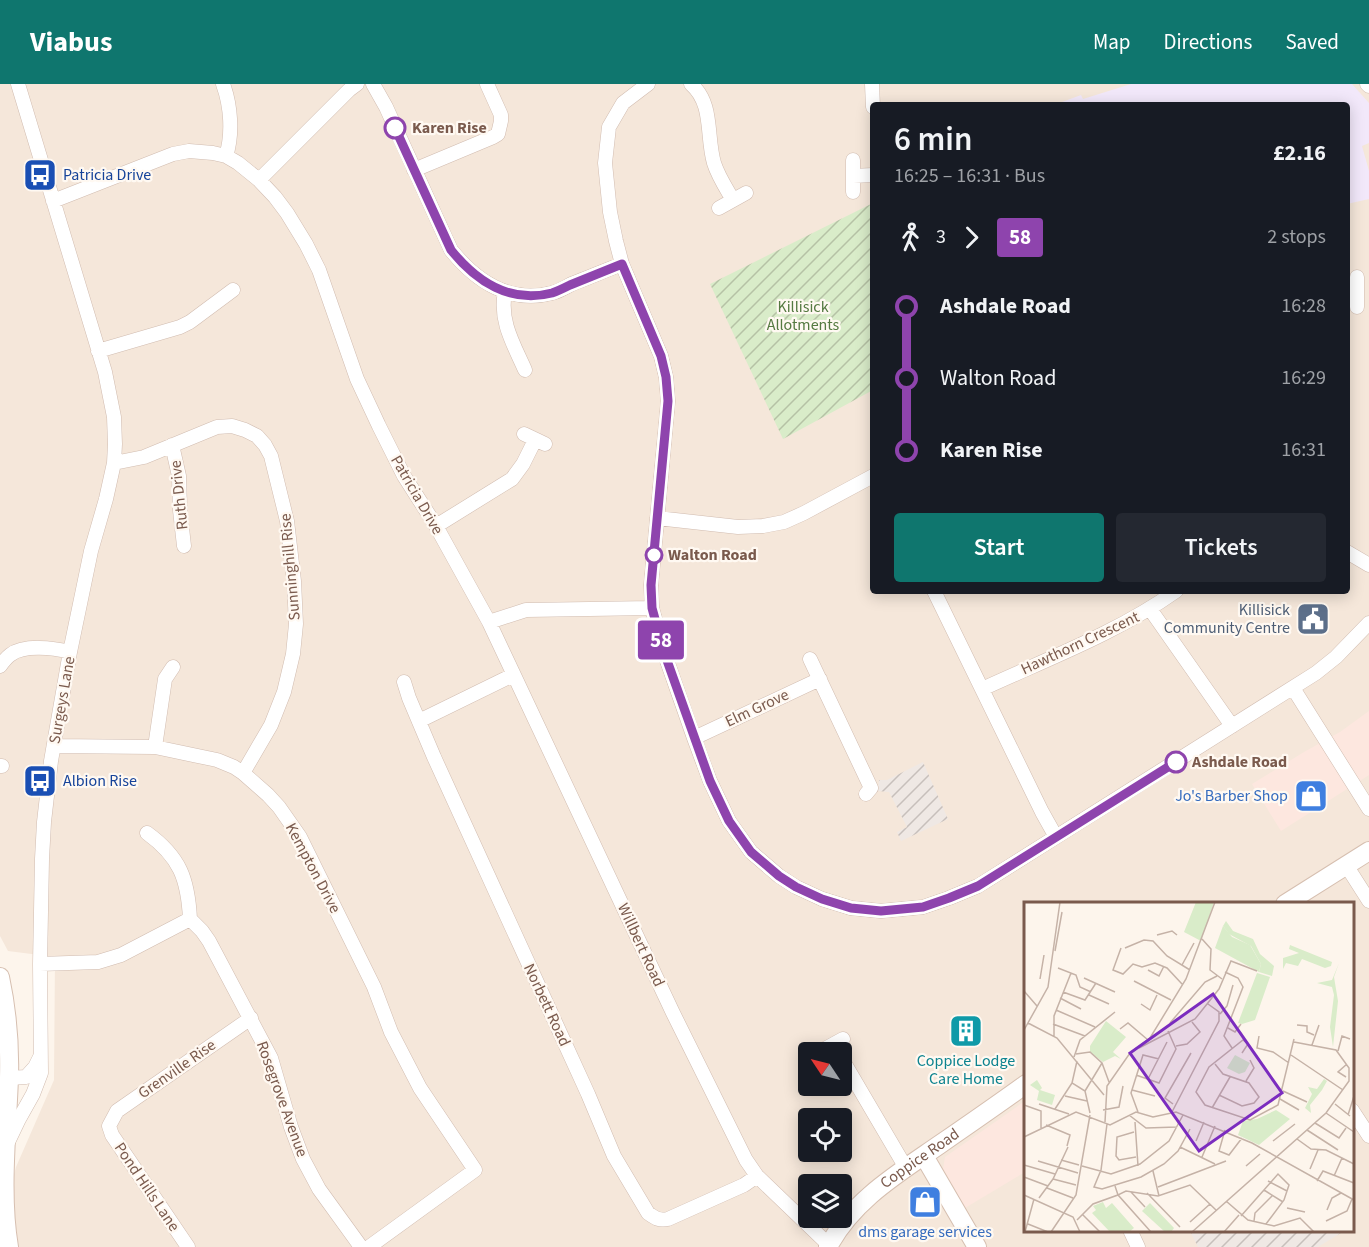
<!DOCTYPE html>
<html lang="en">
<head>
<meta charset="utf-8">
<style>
  body { margin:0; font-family:"Source Sans 3",sans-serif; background:#242831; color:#f1f3f6; height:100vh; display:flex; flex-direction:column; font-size:22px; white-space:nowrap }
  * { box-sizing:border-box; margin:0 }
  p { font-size:20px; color:#9ea1a6 }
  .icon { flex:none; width:33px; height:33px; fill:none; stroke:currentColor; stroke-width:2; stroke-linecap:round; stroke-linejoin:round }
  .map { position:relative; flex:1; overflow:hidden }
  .panel { position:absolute; left:870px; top:18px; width:480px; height:492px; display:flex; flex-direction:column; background:#171b24; border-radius:6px; box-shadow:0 3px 15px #0003 }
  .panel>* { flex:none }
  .badge { padding:0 12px; border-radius:4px; font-size:21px; line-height:39px }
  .needle { width:39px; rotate:305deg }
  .buttons { position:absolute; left:798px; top:958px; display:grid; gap:12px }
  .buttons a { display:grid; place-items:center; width:54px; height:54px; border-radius:6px; background:#171b24; box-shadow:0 3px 15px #0003; font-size:30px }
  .map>.badge { position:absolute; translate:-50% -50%; box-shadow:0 0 0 3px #fff }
  .legs { display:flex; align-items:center; gap:9px; height:66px; padding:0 24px; font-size:20px }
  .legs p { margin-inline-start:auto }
  .overview { display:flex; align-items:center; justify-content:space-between; height:102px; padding:0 24px }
  h1 { font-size:33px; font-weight:600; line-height:45px }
  .primary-button { display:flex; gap:12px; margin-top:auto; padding:12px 24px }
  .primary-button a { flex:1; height:69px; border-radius:6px; background:#0f766e; color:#fff; font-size:24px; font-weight:600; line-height:69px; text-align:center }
  .primary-button a+a { background:#242831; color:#f1f3f6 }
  ul { padding:0 24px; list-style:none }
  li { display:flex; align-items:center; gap:21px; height:72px; font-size:22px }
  li i { display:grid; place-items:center; width:9px; height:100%; margin:0 8px; background:currentColor }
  li i::after { content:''; width:15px; height:15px; margin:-8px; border:4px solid; border-radius:50%; background:#171b24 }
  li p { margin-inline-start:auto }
  li:first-child i { background:linear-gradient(#0000 50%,currentColor 0) }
  li:last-child i { background:linear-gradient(currentColor 50%,#0000 0) }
  header { display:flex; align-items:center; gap:36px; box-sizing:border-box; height:84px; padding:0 30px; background:#0f766e; color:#fff }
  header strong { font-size:28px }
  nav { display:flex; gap:33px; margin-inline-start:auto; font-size:21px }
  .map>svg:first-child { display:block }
  .residential { fill:#f5e7da; fill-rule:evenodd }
  .commercial { fill:#fde7df }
  .industrial { fill:url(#industrial-furrows) }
  .education { fill:#f2e8fa }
  .garden { fill:url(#garden-furrows) }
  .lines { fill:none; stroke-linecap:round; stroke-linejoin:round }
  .street-casing { stroke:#d1bcb0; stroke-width:15 }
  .secondary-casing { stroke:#d6bfb0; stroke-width:20 }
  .street { stroke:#fff; stroke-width:14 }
  .secondary { stroke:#fff; stroke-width:18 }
  .line-1-casing { stroke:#fff; stroke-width:14 }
  .line-1 { stroke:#8e44ad; stroke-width:9 }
  .stop-1-dot { fill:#fff; stroke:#8e44ad; stroke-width:3 }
  .labels { text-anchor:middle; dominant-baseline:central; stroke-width:4.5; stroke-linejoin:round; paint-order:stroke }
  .stop-label { font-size:16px; font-weight:bold; fill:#7a5a4d; stroke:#fff9f2; text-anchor:start }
  .transit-label { font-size:16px; fill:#164399; stroke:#fff9f2; text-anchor:start }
  .park-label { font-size:16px; fill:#557a41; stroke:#fff9f2 }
  .street-label { font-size:16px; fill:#7a5a4d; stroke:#fff9f2 }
  .service-label { font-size:16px; fill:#4e5e75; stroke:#fff9f2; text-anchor:end }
  .shop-label { font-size:16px; fill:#366cbe; stroke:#fff9f2; text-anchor:end }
  .culture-label { font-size:16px; fill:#0d838f; stroke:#fff9f2 }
  .inset-road { fill:none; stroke:#c5b2a7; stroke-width:1.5 }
  .view { fill:#7b2cbf; fill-opacity:0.15; stroke:#7b2cbf; stroke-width:3 }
  .inset-edge { fill:none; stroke:#7a5a4d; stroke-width:3 }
</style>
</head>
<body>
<header>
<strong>Viabus</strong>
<nav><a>Map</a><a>Directions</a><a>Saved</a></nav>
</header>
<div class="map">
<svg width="1369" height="1163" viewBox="0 0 1369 1163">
  <defs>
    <pattern id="industrial-furrows" width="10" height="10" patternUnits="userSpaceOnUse" patternTransform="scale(1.5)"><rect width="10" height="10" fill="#efe8e4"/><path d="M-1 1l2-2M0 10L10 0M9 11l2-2" fill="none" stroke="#c7bfbb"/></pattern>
    <pattern id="garden-furrows" width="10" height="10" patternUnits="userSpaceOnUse" patternTransform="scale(1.5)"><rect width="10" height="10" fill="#d9ecc9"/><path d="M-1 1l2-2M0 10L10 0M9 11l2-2" fill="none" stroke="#b5c2a5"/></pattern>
  </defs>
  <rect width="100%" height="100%" fill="#fdf5ec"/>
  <!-- residential -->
  <path class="residential" d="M0 0H1369V1163H19L12 1121V1098L16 1083 54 996 55 873 8 867 0 852ZM873 21H1347V507H873ZM1026 820H1352V1146H1026ZM808 969H842V1002H808ZM808 1035H842V1068H808ZM808 1101H842V1134H808Z"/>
  <!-- commercial -->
  <path class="commercial" d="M1369 627V691L1281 747 1252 700 1304 668 1340 648Z
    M1025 1017 1026 1072 1023 1073 1025 1088 965 1124 943 1085 945 1073Z"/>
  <!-- industrial -->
  <path class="industrial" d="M923 678 948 735 901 757 897 748 907 743 889 708 878 707 879 696H887Z
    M1190 1147H1344L1318 1163H1198Z"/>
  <!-- education -->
  <path class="education" d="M1131 0H1352L1369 19V59L1362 62 1369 87V115L1347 120V21H1054L1081 11 1083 15Z"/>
  <!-- garden -->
  <path class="garden" d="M873 119V306L783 355 710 200Z"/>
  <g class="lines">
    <defs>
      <path id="street" d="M223 0C231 22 233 50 226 72
        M373 0 386 23 451 166C476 197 510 220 552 209 560 207 567 202 574 199 590 193 606 186 622 180
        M648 0 623 19 609 43 605 79 610 128 616 157 622 180 661 272 666 293 668 317 651 501 652 524 664 568 694 654 710 697 729 737 751 768 779 792 796 803 822 815 851 824 881 827 923 823 949 814 978 802 1316 589 1336 573 1369 539
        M691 0C714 20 706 52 714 79 718 92 726 104 733 116
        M872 0 873 23
        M1367 0 1369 2
        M414 86 493 53 498 50 501 37V31L487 0
        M853 92 873 91
        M259 96 349 6 357 0
        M853 108V76
        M53 117 173 70 189 67 213 69 226 72 238 79 259 96 275 113 287 129 306 160 319 186 357 295 379 342 404 392 436 442 489 538 673 929 746 1076 757 1092 829 1161
        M719 124 746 109
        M1357 193V223
        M505 208C499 237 514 261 525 286
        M98 267 180 243 190 238 233 206
        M524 350 545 360
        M172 361 179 392 180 426 184 462
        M114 379 144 373 217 343 232 342 245 346 257 352 265 361 271 372 287 437 294 497 296 540 293 570 284 608 271 641 243 689
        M657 434 738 443 763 442 784 438 804 429 873 392
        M436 442 512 395 523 380 535 356
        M1347 468 1369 481
        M934 507 1042 728 1056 753
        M1150 525 1232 642
        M489 538 526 526 652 524
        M810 575 871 704 866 710
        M0 582C3 578 6 574 10 571 24 560 54 564 70 568
        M404 598 409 614 434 673 588 1010 614 1072 648 1129C655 1134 659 1137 668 1135L744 1101 757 1092
        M1293 604 1369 725
        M982 605C1047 575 1117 549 1176 507
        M419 637 513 591
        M694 654 820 595
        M54 662 155 663 217 676 234 683 243 689 268 711 279 723 300 753 374 903 391 948 420 1004 475 1086 369 1163
        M155 663 165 595 173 583
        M0 682H2
        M147 749C180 773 188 795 190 835
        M1346 781 1369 817
        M190 835 202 847 209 857 271 974 291 1043 303 1075 319 1105 361 1163
        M40 880 98 878 121 871 190 835
        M823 966 843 955
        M842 975 906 1084
        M9 994 26 993 35 983 40 973
        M1352 1026 1369 1052
        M8 1058 19 1035 33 1010 41 989 40 880 42 775 44 738 51 677 70 568 91 467 106 415 114 379 115 360 114 333 105 288 18 0
        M1130 1146 1138 1163
        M188 1163 112 1051 109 1042 117 1027 251 934"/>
      <g id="secondary">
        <path d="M1285 820 1369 767"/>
        <path d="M0 893C7 926 10 960 9 994 7 1048 0 1111 9 1163"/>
        <path d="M924 1072 977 1163"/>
        <path id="s1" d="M828 1163C852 1117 897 1090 939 1061 968 1041 997 1021 1026 1000"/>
      </g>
    </defs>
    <!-- street casing -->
    <use href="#street" class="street-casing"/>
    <!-- secondary casing -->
    <use href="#secondary" class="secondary-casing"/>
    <!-- street -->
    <use href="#street" class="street"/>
    <!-- secondary -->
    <use href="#secondary" class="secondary"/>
  </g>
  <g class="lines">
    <defs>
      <path id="line-1" d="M395 44 451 166C476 197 510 220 552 209 558 207 564 204 570 201 587 194 605 187 622 180L661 272 666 293 668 317 651 501 652 524 664 568 710 697 729 737 751 768 779 792 796 803 822 815 851 824 881 827 923 823 949 814 978 802 1176 678"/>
    </defs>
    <!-- line-1 casing -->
    <use href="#line-1" class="line-1-casing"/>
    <!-- line-1 -->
    <use href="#line-1" class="line-1"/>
  </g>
  <!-- icons -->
  <defs>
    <symbol id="bus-square" viewBox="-11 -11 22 22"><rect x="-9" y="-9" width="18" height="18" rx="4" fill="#1a4fb4" stroke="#fff9f2"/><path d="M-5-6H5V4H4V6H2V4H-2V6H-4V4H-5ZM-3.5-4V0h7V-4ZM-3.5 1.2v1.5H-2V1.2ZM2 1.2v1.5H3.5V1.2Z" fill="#fff"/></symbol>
    <symbol id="civic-square" viewBox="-11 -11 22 22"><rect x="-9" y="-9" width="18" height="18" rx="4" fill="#5c6f8a" stroke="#fff9f2"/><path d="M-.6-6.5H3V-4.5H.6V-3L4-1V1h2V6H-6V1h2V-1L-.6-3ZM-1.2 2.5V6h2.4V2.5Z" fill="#fff"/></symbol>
    <symbol id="shop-square" viewBox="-11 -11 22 22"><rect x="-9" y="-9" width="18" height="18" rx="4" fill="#3f7fe0" stroke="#fff9f2"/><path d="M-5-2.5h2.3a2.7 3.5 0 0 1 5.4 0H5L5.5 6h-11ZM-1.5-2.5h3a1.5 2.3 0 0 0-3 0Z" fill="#fff"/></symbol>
    <symbol id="building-square" viewBox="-11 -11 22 22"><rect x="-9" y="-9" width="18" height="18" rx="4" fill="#0f9aa8" stroke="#fff9f2"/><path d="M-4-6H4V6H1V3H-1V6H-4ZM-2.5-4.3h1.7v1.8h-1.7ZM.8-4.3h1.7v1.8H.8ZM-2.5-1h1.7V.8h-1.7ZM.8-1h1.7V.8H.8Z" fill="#fff"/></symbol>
  </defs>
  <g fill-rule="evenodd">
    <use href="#bus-square" x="21" y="72" width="38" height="38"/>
    <use href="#civic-square" x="1294" y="516" width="38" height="38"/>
    <use href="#bus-square" x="21" y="678" width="38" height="38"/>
    <use href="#shop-square" x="1292" y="693" width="38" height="38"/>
    <use href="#building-square" x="947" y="928" width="38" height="38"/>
    <use href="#shop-square" x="906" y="1099" width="38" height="38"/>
  </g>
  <!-- markers -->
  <g class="stop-1-dot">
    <circle cx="395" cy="44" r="10"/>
    <circle cx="654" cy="471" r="8"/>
    <circle cx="1176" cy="678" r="10"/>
  </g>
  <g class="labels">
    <!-- stop labels -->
    <g class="stop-label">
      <text x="412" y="44">Karen Rise</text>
      <text x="668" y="471">Walton Road</text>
      <text x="1192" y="678">Ashdale Road</text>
    </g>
    <!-- transit labels -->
    <g class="transit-label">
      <text x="63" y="91">Patricia Drive</text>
      <text x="63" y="697">Albion Rise</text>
    </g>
    <!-- park labels -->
    <g class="park-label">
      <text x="803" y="223">Killisick<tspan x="803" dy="18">Allotments</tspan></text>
    </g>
    <!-- street labels -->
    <g class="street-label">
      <text transform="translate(179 411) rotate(-96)">Ruth Drive</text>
      <text transform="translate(417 411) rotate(60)">Patricia Drive</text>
      <text transform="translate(290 483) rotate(-95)">Sunninghill Rise</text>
      <text transform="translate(1080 559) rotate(-25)">Hawthorn Crescent</text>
      <text transform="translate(62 616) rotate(-80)">Surgeys Lane</text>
      <text transform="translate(757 624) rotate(-25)">Elm Grove</text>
      <text transform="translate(313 784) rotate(62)">Kempton Drive</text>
      <text transform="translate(641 861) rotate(65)">Willbert Road</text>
      <text transform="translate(547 921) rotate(65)">Norbett Road</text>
      <text transform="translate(177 985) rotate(-35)">Grenville Rise</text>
      <text transform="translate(282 1015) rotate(70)">Rosegrove Avenue</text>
      <text stroke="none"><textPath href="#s1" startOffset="129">Coppice Road</textPath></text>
      <text transform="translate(147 1103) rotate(56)">Pond Hills Lane</text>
    </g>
    <!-- service labels -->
    <g class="service-label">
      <text x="1290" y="526">Killisick<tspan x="1290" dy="18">Community Centre</tspan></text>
    </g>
    <!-- shop labels -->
    <g class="shop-label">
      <text x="1288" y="712">Jo's Barber Shop</text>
      <text x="925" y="1148" text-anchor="middle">dms garage services</text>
    </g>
    <!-- culture labels -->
    <g class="culture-label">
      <text x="966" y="977">Coppice Lodge<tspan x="966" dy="18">Care Home</tspan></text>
    </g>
  </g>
  <!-- overview -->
  <g transform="translate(1024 818)">
    <rect width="330" height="330" fill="#fdf5ec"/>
    <path d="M202 19 209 29 229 37 236 52 250 64 248 74 235 70 237 62 227 44 205 32 199 24ZM266 43 308 60 307 64 301 66 278 57 274 64 262 61 259 67V56L275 51 265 47ZM315 61 310 75 314 99 309 145 306 125 310 93 308 85 293 81 308 78ZM233 71 246 75 231 118 218 122 214 121Z" fill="#d9ecc9"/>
    <path d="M172 0H190L177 39 160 30ZM199 24 208 35 226 43 237 62 235 70 191 46ZM82 119 102 135 89 150 97 157 91 154 79 160 66 150V144ZM300 177 303 179 298 188 286 203 287 211 281 206 288 192 284 185 293 187ZM13 178 18 186 16 188 31 193 28 203 13 198 15 189 6 183ZM252 208 266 217 235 243 214 233 219 219 233 217ZM79 300 82 306 88 301 110 326 105 330H86L68 311 72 308 69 304Z" fill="#d9ecc9"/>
    <path d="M211 153 226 161 221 170 215 172 203 166ZM126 301 150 326 147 330H141L118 309Z" fill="#d9ecc9"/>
    <path class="inset-road" d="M133 33 148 29 153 33M178 37 187 47 186 68 198 77M97 46 89 68 99 72 109 62 118 65 131 61 143 66 158 82M101 46 120 38 129 39 143 54 166 68M31 49 38 10M158 63 170 41M34 66 52 73 56 85 67 90M124 68 135 74 140 64M201 70 214 76 219 85 200 134 208 146M60 76 91 90M16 77 20 53M110 79 147 98M0 89 13 104M39 90 61 98 72 81M65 93 85 102M36 96 57 107M117 102 126 108 133 93M32 108 71 125M196 112 203 104 209 83M4 121 33 136 80 193M146 121 181 80 193 74M29 122 61 134M273 123 283 124V130L290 133M204 126 211 130 217 122M96 127 104 121 124 138M0 128 24 85 36 0M30 134V114L47 71M235 134 233 146 249 150 265 161M288 143 295 123M152 144 163 142 176 130 168 120M115 146 171 117 195 87 207 59 233 69M314 149 318 134 326 137M218 151 224 142 219 138 185 165 172 190 181 203 226 218 254 203 270 137M52 152 66 150 78 161 85 180M267 153 319 188M50 155 56 138 91 110M53 159 48 181 61 189 66 211M191 162 199 172 225 181 235 195 230 201 218 204 195 193M112 173 135 181 152 147 144 129M322 175 314 170 323 162M124 177 143 140M222 179 230 166 226 158M108 188 131 194M61 189 78 161M259 189 283 200M41 194 63 199M256 197 275 208M15 202 45 212M149 202 141 196 167 151M311 202 326 214M0 203 17 209V226M188 206 206 175M31 207 48 181M79 208 95 205 99 184M114 210 107 191 119 153 135 157M148 210 195 119V110L184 102M302 211 330 230M105 213 122 226 153 225M324 213 330 194M81 220 83 184 106 151 126 136 162 77 191 0M111 220 114 264M291 221 315 236 322 226M83 222 77 268 70 285 78 287 117 275 140 262 154 249 166 227M22 223 46 233 43 244M201 228 195 249 205 253 218 236M283 228 314 248M110 230 93 235 92 254 95 258 112 255M0 235 52 210 86 223 112 210 129 215 152 210 228 241 330 298M273 237 287 247 302 248 330 262M172 239 180 220M249 239 271 222M156 245 191 262M178 255 191 224M37 258 55 263M14 259 54 271M0 263 31 272M58 264 87 272 116 262 145 239 159 213M222 264 236 252M286 267 294 248M129 269 135 294M310 274 318 256M0 275 24 284M29 277 52 283M244 279 263 289M293 279 299 269 330 281M91 284 94 293 102 289 134 294 166 283 192 308M134 285 202 259M23 286 49 296M240 288 259 300M107 290 121 305M123 291 156 325M0 293 49 315 56 330M15 296 29 277 44 245M202 299 224 318 250 324 276 316 290 330M263 306 281 310M303 308 308 296 317 291M59 313 76 330M217 314 254 272 265 283 260 298 242 322M53 318 69 302 94 293 127 330M230 319 231 311 248 294M302 319 323 309 328 297M166 320 186 302M4 322 24 330M1 330 10 297M27 330 52 293 66 213M168 330 302 211 325 179V166L312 148 270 140M200 330 215 313"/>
    <path class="view" d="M189 92 258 191 175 249 106 151Z"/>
    <rect width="330" height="330" class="inset-edge"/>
  </g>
</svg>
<div class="buttons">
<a><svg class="needle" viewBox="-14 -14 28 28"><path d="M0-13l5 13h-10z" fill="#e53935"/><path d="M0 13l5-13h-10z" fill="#9ea1a6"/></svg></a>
<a><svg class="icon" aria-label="locate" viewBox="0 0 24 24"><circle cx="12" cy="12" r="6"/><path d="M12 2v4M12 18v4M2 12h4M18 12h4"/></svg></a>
<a><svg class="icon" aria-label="layers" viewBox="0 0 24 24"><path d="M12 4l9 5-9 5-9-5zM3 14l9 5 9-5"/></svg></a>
</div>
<b class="badge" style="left:661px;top:556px;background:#8e44ad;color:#fff">58</b>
<section class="panel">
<div class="overview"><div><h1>6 min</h1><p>16:25 – 16:31 · Bus</p></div><b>£2.16</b></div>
<div class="legs"><svg class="icon" aria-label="walk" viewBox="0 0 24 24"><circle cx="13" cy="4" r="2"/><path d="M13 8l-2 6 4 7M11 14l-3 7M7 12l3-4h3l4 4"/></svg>3<svg class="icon" aria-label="forward" viewBox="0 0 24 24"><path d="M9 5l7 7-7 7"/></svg><b class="badge" style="background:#8e44ad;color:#fff">58</b><p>2 stops</p></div>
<ul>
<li><i style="color:#8e44ad"></i><b>Ashdale Road</b><p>16:28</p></li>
<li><i style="color:#8e44ad"></i><span>Walton Road</span><p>16:29</p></li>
<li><i style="color:#8e44ad"></i><b>Karen Rise</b><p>16:31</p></li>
</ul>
<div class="primary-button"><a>Start</a><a>Tickets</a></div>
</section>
</div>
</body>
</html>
